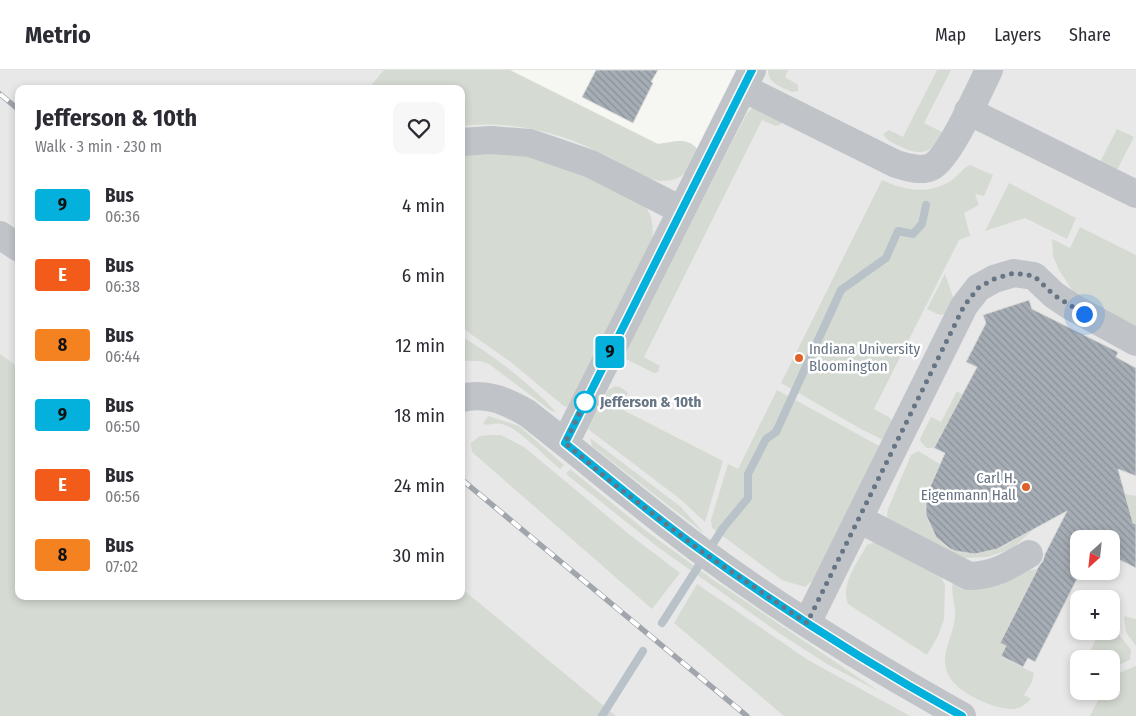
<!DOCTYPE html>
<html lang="en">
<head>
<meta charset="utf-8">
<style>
  body { margin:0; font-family:"Fira Sans Condensed",sans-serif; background:#f7f7f7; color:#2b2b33; height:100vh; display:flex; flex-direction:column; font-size:19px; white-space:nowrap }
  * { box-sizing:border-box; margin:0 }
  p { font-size:16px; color:#7c7c81 }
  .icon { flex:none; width:28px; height:28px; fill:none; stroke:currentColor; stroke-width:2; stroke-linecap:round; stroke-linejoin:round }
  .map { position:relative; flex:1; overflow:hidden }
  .side { position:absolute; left:15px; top:15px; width:450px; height:515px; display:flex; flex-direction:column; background:#fff; border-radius:10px; box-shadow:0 2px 8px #0003 }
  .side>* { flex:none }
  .badge { padding:0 10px; border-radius:4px; font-size:18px; line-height:32px }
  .needle { width:32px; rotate:207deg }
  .fabs { position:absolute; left:1070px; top:460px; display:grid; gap:10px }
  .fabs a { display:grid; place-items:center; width:50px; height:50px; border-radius:10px; background:#fff; box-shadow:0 2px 8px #0003; font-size:25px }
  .you { position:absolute; width:25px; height:25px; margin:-12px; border:4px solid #fff; border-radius:50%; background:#1a73e8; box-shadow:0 0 0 8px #1a73e833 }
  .map>.badge { position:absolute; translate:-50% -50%; box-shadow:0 0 0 2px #fff }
  .round { display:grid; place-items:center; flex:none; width:52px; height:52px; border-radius:10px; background:#f7f7f7 }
  .headline { display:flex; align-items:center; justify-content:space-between; height:85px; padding:0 20px }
  h1 { font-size:24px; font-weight:700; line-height:38px }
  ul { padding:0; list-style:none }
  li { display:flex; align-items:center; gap:15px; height:70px; padding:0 20px }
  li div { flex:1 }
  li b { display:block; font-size:19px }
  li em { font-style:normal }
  li .badge { min-width:55px; font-weight:700; text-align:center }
  header { display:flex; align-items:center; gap:30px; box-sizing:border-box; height:70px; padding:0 25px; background:#fff; border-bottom:1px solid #e1e1e2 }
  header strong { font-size:24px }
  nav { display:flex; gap:28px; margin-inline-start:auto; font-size:18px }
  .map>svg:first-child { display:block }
  .built { fill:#e7e8e7; fill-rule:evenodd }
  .grass { fill:#d5dbd3 }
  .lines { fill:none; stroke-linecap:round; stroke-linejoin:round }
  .stream { stroke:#b8c2c8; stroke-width:8 }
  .building { fill:url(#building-back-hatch); stroke:#d8d8d6 }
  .minor { stroke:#c0c3c7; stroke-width:28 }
  .rail-casing { stroke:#a1a6ad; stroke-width:5.5 }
  .rail { stroke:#fff; stroke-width:4; stroke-dasharray:11; stroke-linecap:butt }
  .line-casing { stroke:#fff; stroke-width:11 }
  .line { stroke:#04b1dc; stroke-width:8 }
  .walk { stroke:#667484; stroke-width:5; stroke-dasharray:0 9 }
  .poi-dot { fill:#df622b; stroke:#fff; stroke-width:2 }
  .stop-dot { fill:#fff; stroke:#04b1dc; stroke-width:2.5 }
  .labels { text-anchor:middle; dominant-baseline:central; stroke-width:5; stroke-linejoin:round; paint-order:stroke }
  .poi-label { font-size:15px; fill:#667484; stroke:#fff; text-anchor:start }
  .stop-label { font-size:15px; font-weight:bold; fill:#667484; stroke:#fff; text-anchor:start }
</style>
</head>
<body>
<header>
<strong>Metrio</strong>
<nav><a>Map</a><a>Layers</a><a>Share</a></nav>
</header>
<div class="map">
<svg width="1136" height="646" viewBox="0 0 1136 646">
  <defs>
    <pattern id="building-back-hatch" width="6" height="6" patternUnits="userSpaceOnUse" patternTransform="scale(1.25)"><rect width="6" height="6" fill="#a6adb4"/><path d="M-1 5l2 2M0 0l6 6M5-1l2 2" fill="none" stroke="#8b9198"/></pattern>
  </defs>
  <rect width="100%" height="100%" fill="#f6f7f3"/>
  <!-- built -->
  <path class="built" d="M0 0H492L708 108 762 0H1136V646H0ZM19 19H461V526H19ZM1079 469H1111V501H1079ZM1079 529H1111V561H1079ZM1079 589H1111V621H1079Z"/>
  <!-- grass -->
  <path class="grass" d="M384 0H510L658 74C673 72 688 66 698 80 689 100 685 111 660 111 649 111 616 90 605 85 560 62 512 50 461 56V19H368Z
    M768 0H788L785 7 798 15V21L792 22C782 17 768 14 768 0Z
    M937 0H951L924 53 942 62C933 85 919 86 899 76 893 73 886 70 883 64L889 60 903 67Z
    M753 37 782 52 781 54 776 56 762 50 644 287 660 296 658 302 654 303 626 289 624 284 746 45Z
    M1117 59 1134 67 1117 100 1100 92Z
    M508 83C550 89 589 107 626 127 632 130 642 133 646 138 655 148 653 167 651 179L568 336 565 337 512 293 461 257V85Z
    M970 95 993 105 984 126 975 124 979 135 964 143 970 166 959 170 874 339 889 347 893 352 885 371 861 359 781 313 882 110C906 121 929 125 952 110 959 105 964 97 970 95Z
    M1009 113 1076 148 1067 169 1025 148 985 161Z
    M1080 157 1136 185V258L1074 223 1059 200 1053 186 1052 169 1070 178Z
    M945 204 954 230 947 244 940 245 927 239Z
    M461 266C495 287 529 312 556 342L550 340 489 294 480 291H461Z
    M0 284 19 298V526H461V518L616 646H0Z
    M615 316 622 318 628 323 621 339 723 391 705 452 680 429 588 359 608 320Z
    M777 320 881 377 813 510 805 517 782 510 712 458 711 450 728 394 738 399Z
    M957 321 963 325 954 365 943 360 934 378H927L921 372 920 369 931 347 941 352Z
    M488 346 519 356 564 395 560 399C545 387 520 359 502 354 495 352 489 356 483 354Z
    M493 365H501L524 377 630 465 680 503 652 539 472 382 471 373 480 366Z
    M590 368 681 437 704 463 592 376Z
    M918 381 940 394C933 409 922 428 926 445 929 457 941 476 953 481 970 487 1002 481 1015 469 1020 465 1023 458 1027 454L1038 455 1012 479 987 487 965 488 952 485 889 451 887 446 888 439 911 385Z
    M570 399 645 460 712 509 880 622 827 594 782 565 659 478 566 404Z
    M1125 424 1136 426V454L1133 453Z
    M875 472 939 503 945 515 944 549 938 566 927 585 848 534C840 514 858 492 867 475Z
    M1037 499 1000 573 1006 576 1001 587 1034 603 1032 612 1024 625 1031 629C1026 634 1021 638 1014 639 994 640 954 622 947 602 940 582 954 565 955 546 956 535 950 522 953 512Z
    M697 514 808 590 910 646H784L674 553Z
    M1124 546 1136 549V576L1126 562Z
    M1111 554 1131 580 1130 590 1113 597 1111 596V589H1098L1089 584 1099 562 1111 561Z
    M1135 596H1136V646H1090L1103 621H1111V607Z"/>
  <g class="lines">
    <!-- stream -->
    <path class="stream" d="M662 553 723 458 748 428V404L766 369 776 362 841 220 886 188 898 161 913 164 922 154 926 135
      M602 646 643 581"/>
  </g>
  <!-- building -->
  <path class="building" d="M596 0H658L651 12 653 13 633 53 582 27Z
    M1029 230 1032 239 1118 282 1116 287 1136 298V406L1118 399 1133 453 1136 454V498L1114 487 1111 488V469H1079V501H1081L1035 592 1028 588 1023 597 1001 586 1006 576 1000 573 1039 496 1043 491 1045 484 1067 441 997 479 975 484 955 481 949 478 936 467 926 445V426L945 383 934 378 977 297 966 292 986 253 983 245Z"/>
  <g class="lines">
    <!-- minor -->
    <path class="minor" d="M743 18 896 94C907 97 920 102 931 97 949 89 979 20 989 0
      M968 41 1136 124
      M461 72 491 70 530 73 591 94 681 140
      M0 165 19 178
      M461 328C487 322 506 331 527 343 585 388 641 436 700 480 783 541 872 596 962 646
      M565 373 752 0
      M859 449 969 506C995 505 1007 497 1029 484
      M807 553 964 236 978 218 994 209 1014 203 1034 206 1054 225 1072 237 1136 272"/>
    <defs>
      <path id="rail" d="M0 24 19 40
        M461 409 747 646"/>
    </defs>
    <!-- rail casing -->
    <use href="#rail" class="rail-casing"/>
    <!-- rail -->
    <use href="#rail" class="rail"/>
  </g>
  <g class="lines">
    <defs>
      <path id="line" d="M752 0 565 373C610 409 654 447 702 481 785 541 872 596 962 646"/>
    </defs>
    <!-- line casing -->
    <use href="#line" class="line-casing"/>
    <!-- line -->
    <use href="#line" class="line"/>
    <!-- walk -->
    <path class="walk" d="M585 332 588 326 565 373 614 414 701 481 807 553 964 236 978 218 994 209 1014 203 1034 206 1054 225 1084 244"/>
  </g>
  <!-- markers -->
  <g class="poi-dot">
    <circle cx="799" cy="288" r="5"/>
    <circle cx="1026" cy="417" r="5"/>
  </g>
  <circle class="stop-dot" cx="585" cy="332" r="10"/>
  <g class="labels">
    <!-- poi labels -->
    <g class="poi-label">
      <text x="809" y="279">Indiana University<tspan x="809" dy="17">Bloomington</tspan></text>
      <text x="1016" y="408" text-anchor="end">Carl H.<tspan x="1016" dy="17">Eigenmann Hall</tspan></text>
    </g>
    <!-- stop labels -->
    <g class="stop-label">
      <text x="600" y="332">Jefferson &amp; 10th</text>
    </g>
  </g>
</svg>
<div class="fabs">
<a><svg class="needle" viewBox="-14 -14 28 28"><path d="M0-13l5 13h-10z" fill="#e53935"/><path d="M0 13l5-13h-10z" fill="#7c7c81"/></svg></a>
<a>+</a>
<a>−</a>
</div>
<div class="you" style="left:1084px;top:244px"></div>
<b class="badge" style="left:610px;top:282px;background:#04b1dc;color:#111">9</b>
<section class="side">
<div class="headline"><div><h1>Jefferson &amp; 10th</h1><p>Walk · 3 min · 230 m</p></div><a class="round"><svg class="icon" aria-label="heart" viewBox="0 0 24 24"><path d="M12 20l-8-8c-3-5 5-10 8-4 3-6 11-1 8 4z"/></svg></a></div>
<ul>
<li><span class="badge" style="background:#04b1dc;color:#111">9</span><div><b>Bus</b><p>06:36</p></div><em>4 min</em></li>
<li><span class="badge" style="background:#f25b19;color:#fff">E</span><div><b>Bus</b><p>06:38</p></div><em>6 min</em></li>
<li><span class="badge" style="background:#f58220;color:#111">8</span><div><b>Bus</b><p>06:44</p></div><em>12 min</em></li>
<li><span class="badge" style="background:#04b1dc;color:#111">9</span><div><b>Bus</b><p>06:50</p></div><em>18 min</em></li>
<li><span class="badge" style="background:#f25b19;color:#fff">E</span><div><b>Bus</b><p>06:56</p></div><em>24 min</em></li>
<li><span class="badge" style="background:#f58220;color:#111">8</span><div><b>Bus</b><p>07:02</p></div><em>30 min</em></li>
</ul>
</section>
</div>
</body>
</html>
